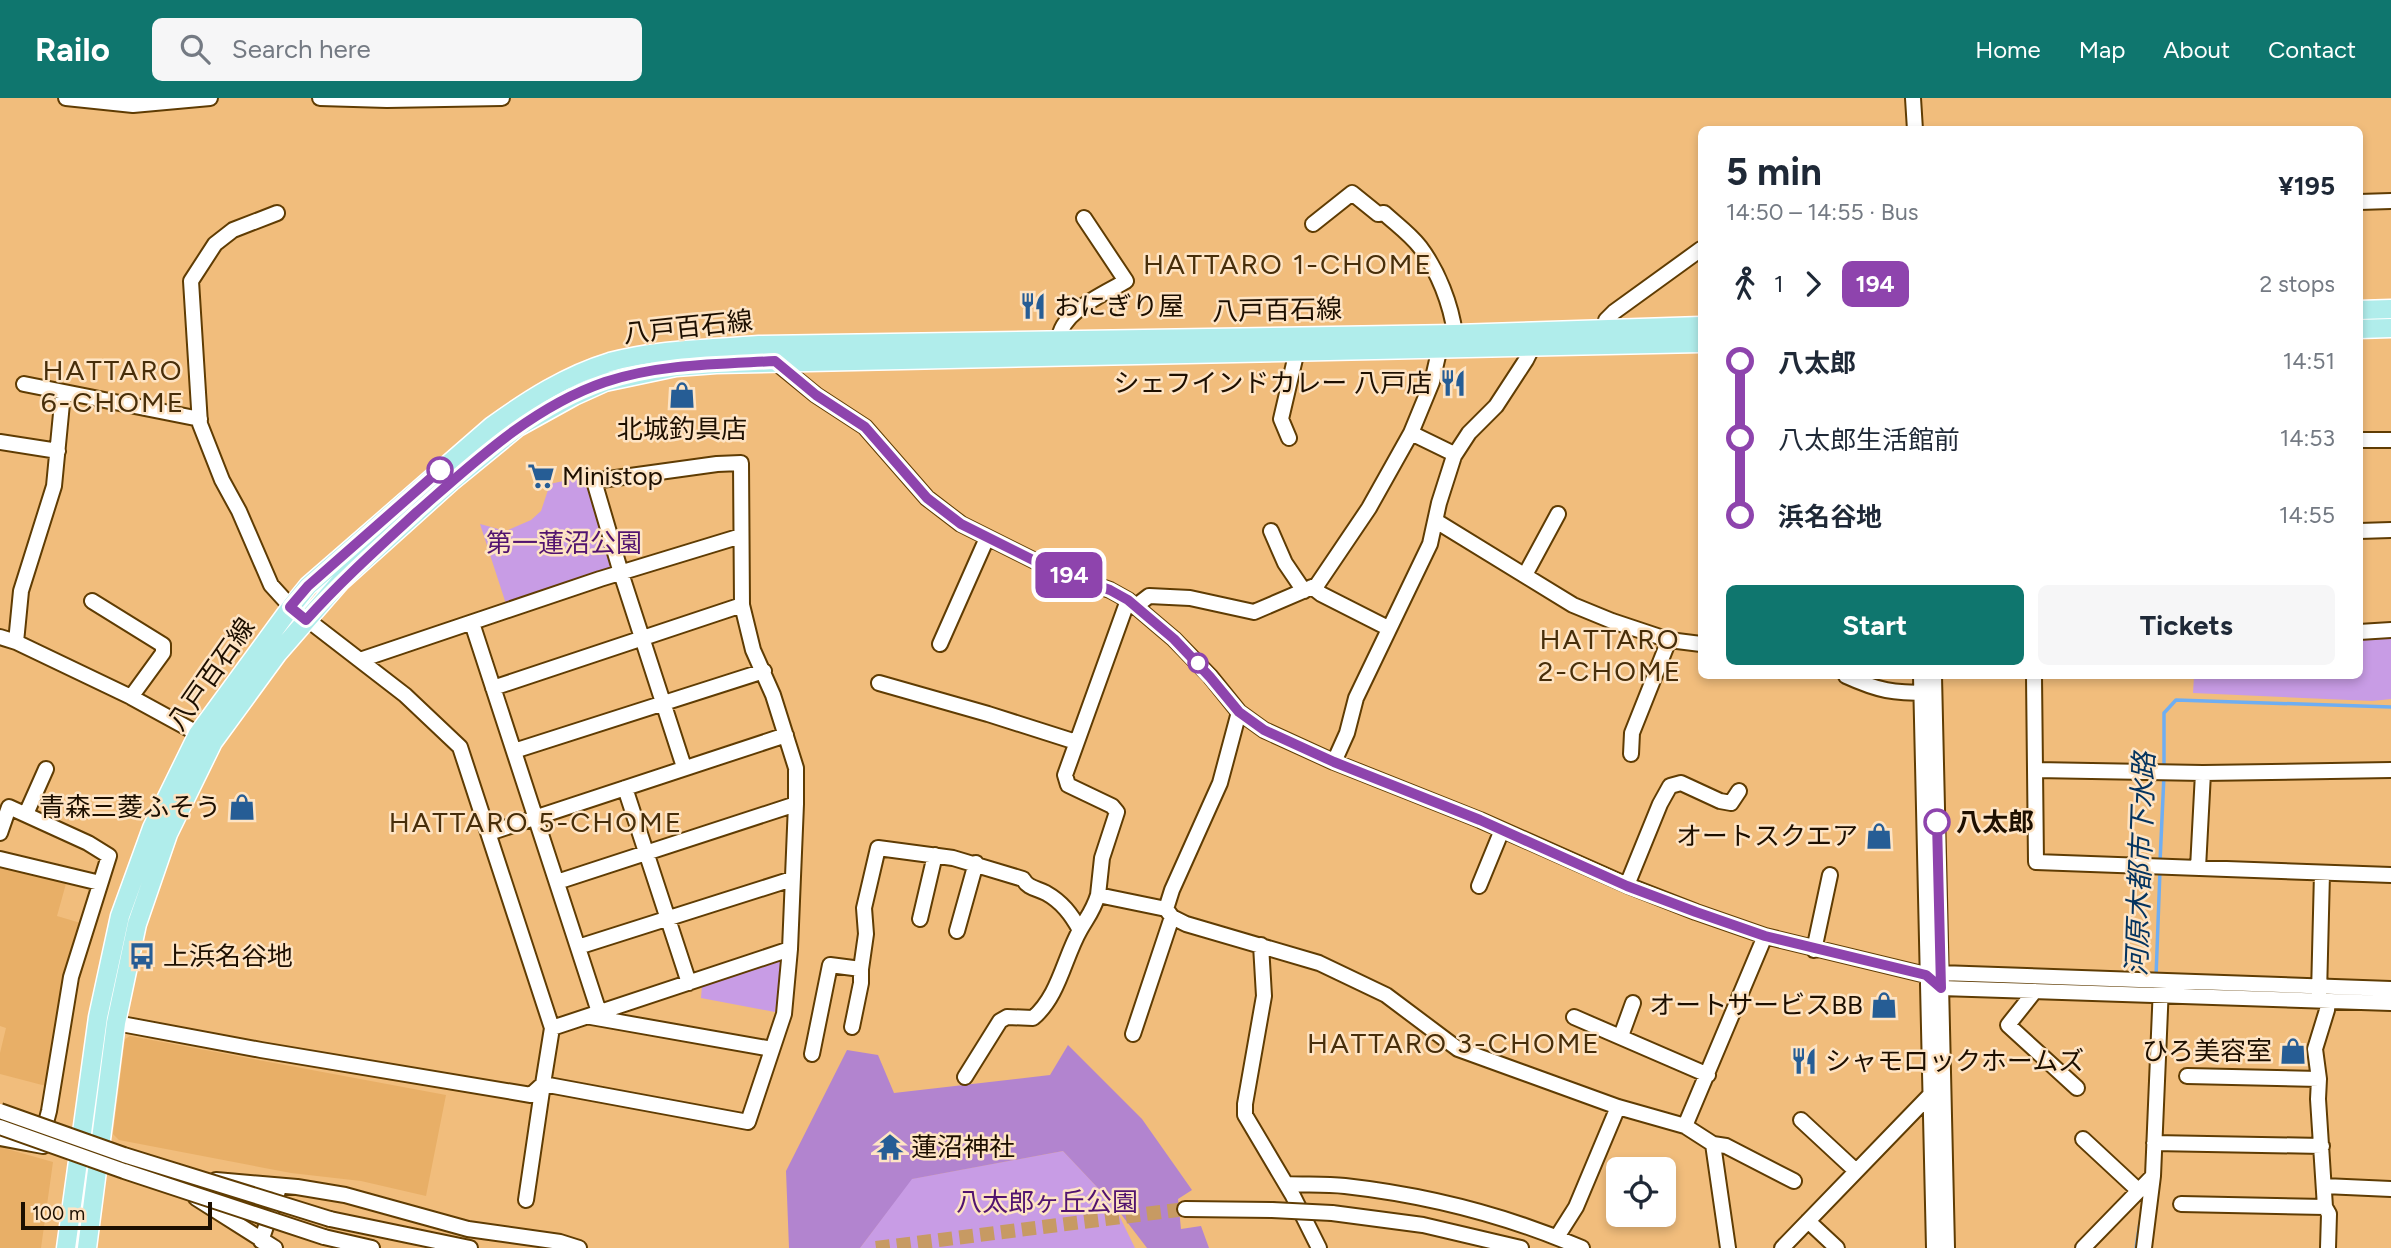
<!DOCTYPE html>
<html lang="en">
<head>
<meta charset="utf-8">
<style>
  body { margin:0; font-family:Figtree,"Noto Sans JP",sans-serif; background:#f6f6f7; color:#1f2937; height:100vh; display:flex; flex-direction:column; font-size:26px; white-space:nowrap }
  * { box-sizing:border-box; margin:0 }
  p { font-size:23px; color:#747a83 }
  .icon { flex:none; width:38px; height:38px; fill:none; stroke:currentColor; stroke-width:2; stroke-linecap:round; stroke-linejoin:round }
  .map { position:relative; flex:1; overflow:hidden }
  .drawer { position:absolute; left:1698px; top:28px; width:665px; height:553px; display:flex; flex-direction:column; background:#fff; border-radius:10px; box-shadow:0 4px 10px #0003 }
  .drawer>* { flex:none }
  .badge { padding:0 14px; border-radius:10px; font-size:24px; line-height:46px }
  .buttons { position:absolute; left:1606px; top:1059px; display:grid; gap:14px }
  .buttons a { display:grid; place-items:center; width:70px; height:70px; border-radius:10px; background:#fff; box-shadow:0 4px 10px #0003; font-size:35px }
  .scale { position:absolute; left:21px; bottom:18px; width:191px; box-sizing:border-box; padding-left:7px; border:4px solid #1d0f00; border-top:0; font-size:19px; line-height:24px; white-space:nowrap; color:#1d0f00; -webkit-text-stroke:5px #fee4c4; paint-order:stroke }
  .map>.badge { position:absolute; translate:-50% -50%; box-shadow:0 0 0 4px #fff }
  .legs { display:flex; align-items:center; gap:10px; height:77px; padding:0 28px; font-size:23px }
  .legs p { margin-inline-start:auto }
  .overview { display:flex; align-items:center; justify-content:space-between; height:119px; padding:0 28px }
  h1 { font-size:38px; font-weight:700; line-height:52px }
  .cta { display:flex; gap:14px; margin-top:auto; padding:14px 28px }
  .cta a { flex:1; height:80px; border-radius:10px; background:#0f766e; color:#fff; font-size:28px; font-weight:700; line-height:80px; text-align:center }
  .cta a+a { background:#f6f6f7; color:#1f2937 }
  ul { padding:0 28px; list-style:none }
  li { display:flex; align-items:center; gap:24px; height:77px; font-size:26px }
  li i { display:grid; place-items:center; width:10px; height:100%; margin:0 9px; background:currentColor }
  li i::after { content:''; width:18px; height:18px; margin:-9px; border:5px solid; border-radius:50%; background:#fff }
  li p { margin-inline-start:auto }
  li:first-child i { background:linear-gradient(#0000 50%,currentColor 0) }
  li:last-child i { background:linear-gradient(currentColor 50%,#0000 0) }
  header { display:flex; align-items:center; gap:42px; box-sizing:border-box; height:98px; padding:0 35px; background:#0f766e; color:#fff }
  header strong { font-size:33px }
  nav { display:flex; gap:38px; margin-inline-start:auto; font-size:24px }
  .search { width:490px; height:63px; background:#f6f6f7; display:flex; align-items:center; gap:18px; box-sizing:border-box; padding:0 24px; border-radius:10px; color:#747a83; font-size:26px }
  .map>svg:first-child { display:block }
  .built { fill:#e8af67 }
  .green { fill:#c89ce5 }
  .forest { fill:#b284cf }
  .lines { fill:none; stroke-linecap:round; stroke-linejoin:round }
  .stream { stroke:#6faef2; stroke-width:3.5 }
  .minor-tunnel { stroke:#c79a63; stroke-width:14; stroke-dasharray:14 7; stroke-linecap:butt }
  .minor-casing { stroke:#5f3c03; stroke-width:18 }
  .major-casing { stroke:#fff; stroke-width:21 }
  .minor { stroke:#fff; stroke-width:14 }
  .major { stroke:#b0edeb; stroke-width:18 }
  .minor-bridge-casing { stroke:#5f3c03; stroke-width:18; stroke-linecap:butt }
  .minor-bridge { stroke:#fff; stroke-width:14 }
  .line-1-casing { stroke:#fff; stroke-width:16 }
  .line-1 { stroke:#8e44ad; stroke-width:10 }
  .stop-1-dot { fill:#fff; stroke:#8e44ad; stroke-width:3.5 }
  .labels { text-anchor:middle; dominant-baseline:central; stroke-width:5; stroke-linejoin:round; paint-order:stroke }
  .poi-label { font-size:26px; fill:#1d0f00; stroke:#fee4c4; text-anchor:start }
  .street-label { font-size:26px; fill:#1d0f00; stroke:#fee4c4 }
  .park-label { font-size:26px; fill:#51136f; stroke:#fee4c4 }
  .stop-label { font-size:26px; font-weight:bold; fill:#1d0f00; stroke:#fee4c4; text-anchor:start }
  .neighbourhood-label { font-size:28px; letter-spacing:2px; fill:#472e0a; stroke:#fee4c4 }
  .water-label { font-size:28px; font-style:italic; fill:#05345f; stroke:#fee4c4 }
</style>
</head>
<body>
<header>
<strong>Railo</strong>
<div class="search"><svg class="icon" aria-label="search" viewBox="0 0 24 24"><circle cx="10" cy="10" r="6"/><path d="M15 15l6 6"/></svg>Search here</div>
<nav><a>Home</a><a>Map</a><a>About</a><a>Contact</a></nav>
</header>
<div class="map">
<svg width="2391" height="1150" viewBox="0 0 2391 1150">
  <rect width="100%" height="100%" fill="#f1bd7c"/>
  <!-- built -->
  <path class="built" d="M0 767 67 782 57 818 84 826 46 988 0 976V955L6 930 0 928Z
    M130 938 446 997 426 1098 361 1083 291 1075 119 1042 113 1036 125 941Z
    M0 1049 53 1064 41 1150H0Z"/>
  <!-- green -->
  <path class="green" d="M585 378 613 467 608 474 506 506 480 426 506 433 531 422 541 413 550 386Z
    M2391 538V601L2372 603 2193 595 2194 578H2359V540Z
    M777 862 782 865 775 914 701 900 702 887Z
    M1063 1053 1114 1107 1135 1150H860L911 1081Z"/>
  <!-- forest -->
  <path class="forest" d="M1068 947 1142 1021 1192 1092 1178 1101 1181 1131 1201 1128 1209 1150H1147L1114 1107 1063 1053 912 1081 860 1150H789L786 1073 847 952 878 957 894 995 1050 977Z"/>
  <g class="lines">
    <!-- stream -->
    <path class="stream" d="M2164 669V615L2176 602 2391 609
      M2160 764 2164 677
      M2156 879 2160 772
      M2136 1150 2140 1124"/>
    <!-- minor-tunnel -->
    <path class="minor-tunnel" d="M876 1150 1185 1111"/>
    <defs>
      <path id="minor" d="M66 0 133 7 210 0
        M320 0 387 2 502 0
        M1913 0 1915 32
        M2359 104 2391 103
        M1313 126 1352 95 1378 116 1384 115C1396 126 1410 136 1420 149 1438 173 1451 206 1455 236
        M1605 231 1606 222 1614 214 1701 151
        M1059 242C1060 214 1104 196 1126 183L1084 120
        M772 261 816 297 865 329 927 400 961 426 1051 471 1110 492 1128 502 1174 541 1210 578 1239 614 1264 632 1334 664 1480 722 1627 787 1696 814 1765 838 1926 877 1940 875 2391 891
        M24 286 200 321
        M1289 340 1281 321 1295 261 1294 252
        M2359 342H2391
        M0 344 58 353
        M1454 358 1469 335 1496 308 1526 262 1533 248
        M1436 423 1573 507 1612 523 1669 542 1701 546
        M1271 433 1285 465 1304 493
        M2359 433 2391 432
        M1525 477 1558 416
        M1312 489 1321 496 1388 530
        M92 503 163 547V555L131 599
        M1136 508 1149 498 1190 500 1254 514 1317 487 1369 410 1411 335 1432 284 1440 249
        M472 525 599 914
        M2359 534 2391 532
        M0 539 16 544 131 599 206 640
        M16 544 21 493 54 388 63 295
        M940 546 987 440
        M360 562 600 481 741 438
        M1846 578C1879 593 1893 595 1929 595
        M1921 578 1934 1150
        M1934 578 1947 1150
        M2034 578 2036 764 2391 777
        M879 585 988 616 1076 644
        M493 590 742 507
        M1239 614 1220 685 1172 792 1166 811 1172 819 1186 826 1319 865 1386 897 1458 951 1618 1009 1685 1028 1765 838
        M514 653 764 573
        M1631 656 1632 635 1669 542
        M1334 664 1347 635 1356 600 1430 446 1439 405 1454 358 1450 354 1411 335
        M2036 672 2203 675 2391 672
        M625 690 689 885
        M26 716 46 671
        M0 735 9 709 88 745 109 758 71 879 49 1013 42 1040
        M489 735 786 637
        M0 761 100 785
        M2198 770 2203 675
        M557 784 796 706
        M1627 787 1660 706 1670 688 1681 685 1720 703 1731 705 1739 693
        M1479 788 1502 732
        M1098 797 1102 760 1117 714 1112 708 1068 687 1065 677 1128 502
        M920 821 935 757
        M957 833 976 765
        M1261 847 1264 898 1245 1006V1017L1293 1098 1319 1150
        M578 849 792 781
        M1814 852 1830 777
        M1935 885 1941 890 2391 905
        M2035 893 2008 927 2077 990
        M2319 896 2322 775
        M2328 903 2327 912 2315 951 2319 981 2318 1001 2325 1109 2329 1116 2328 1150
        M591 919 772 951
        M1574 919 1708 977
        M116 925 261 952 531 997 543 986 552 930 460 649 405 597 291 509 271 487 239 413 222 382 200 326 191 183 215 146 233 132 277 115
        M852 929 861 885V871L866 836 864 810 878 750 953 760 1023 781C1028 790 1036 790 1046 795 1062 804 1071 816 1080 832
        M552 930 790 851
        M1133 936 1172 819
        M1621 938 1633 905
        M812 956 830 867 861 871
        M2187 978 2319 981
        M965 979 1000 923 1007 919 1033 920C1059 898 1064 860 1080 832 1088 818 1093 813 1098 797L1166 811
        M1801 1022 1856 1073
        M1685 1028 1713 1046 1728 1150
        M0 1040 43 1048
        M2083 1041 2139 1093
        M2154 1045 2322 1048
        M1713 1046 1726 1048 1794 1083
        M121 1063 153 1074
        M216 1082 297 1089 345 1097 468 1131 560 1144 579 1150
        M1286 1086C1305 1087 1325 1086 1345 1088 1425 1097 1508 1118 1582 1150
        M2324 1088 2391 1091
        M196 1100 275 1150
        M526 1102 543 986 748 1024 784 916 790 851 796 706V670L773 597 753 552 742 507 741 365 717 366 594 383 621 475 684 669
        M2181 1106 2325 1109
        M1185 1111 1272 1112
        M1332 1115 1423 1127 1521 1150
        M330 1121 470 1150
        M1808 1123 1837 1150
        M324 1139 372 1150
        M1557 1139 1576 1109 1618 1009
        M261 1143 278 1093
        M1782 1150 1930 997
        M2083 1150 2153 1078
        M2144 1150 2153 1078 2161 888"/>
      <path id="major" d="M2359 212 2391 211
        M2359 231 2391 230
        M66 1150 98 919 120 818 152 730 198 636 291 509 308 488 492 328C528 302 567 277 610 264 658 251 710 251 759 247L1455 236 1701 228
        M87 1150 116 925 137 826 168 736 213 644 278 555 340 484 451 384 518 329 574 298 605 284 676 269 716 266 1701 245"/>
    </defs>
    <!-- minor casing -->
    <use href="#minor" class="minor-casing"/>
    <!-- major casing -->
    <use href="#major" class="major-casing"/>
    <!-- minor -->
    <use href="#minor" class="minor"/>
    <!-- major -->
    <use href="#major" class="major"/>
    <defs>
      <path id="minor-bridge" d="M0 1013 124 1057 330 1121
        M0 1029 124 1073 324 1139
        M1272 1112 1332 1115"/>
    </defs>
    <!-- minor-bridge casing -->
    <use href="#minor-bridge" class="minor-bridge-casing"/>
    <!-- minor-bridge -->
    <use href="#minor-bridge" class="minor-bridge"/>
  </g>
  <g class="lines">
    <defs>
      <path id="line-1" d="M440 372 308 488 290 509 306 522C341 483 379 449 417 414 474 364 532 309 605 284 659 266 718 266 775 263L816 297 865 329 927 400 961 426 1051 471 1110 492 1128 502 1174 541 1210 579 1239 614 1264 632 1334 664 1480 722 1627 788 1696 814 1765 838 1926 877 1941 890 1937 724"/>
    </defs>
    <!-- line-1 casing -->
    <use href="#line-1" class="line-1-casing"/>
    <!-- line-1 -->
    <use href="#line-1" class="line-1"/>
  </g>
  <!-- icons -->
  <defs>
    <symbol id="restaurant-bare" viewBox="-9 -9 18 18"><path d="M-5-6h1v4h1v-4h1v4h1v-4h1v5L-1.5 .5V6h-2V.5L-5-1ZM5-6V6H3V1.5H1.5Q1.5-4 5-6Z" fill="#265d95" stroke="#fee4c4" stroke-width="2.5" paint-order="stroke"/></symbol>
    <symbol id="shop-bare" viewBox="-9 -9 18 18"><path d="M-5-2.5h2.3a2.7 3.5 0 0 1 5.4 0H5L5.5 6h-11ZM-1.5-2.5h3a1.5 2.3 0 0 0-3 0Z" fill="#265d95" stroke="#fee4c4" stroke-width="2.5" paint-order="stroke"/></symbol>
    <symbol id="supermarket-bare" viewBox="-9 -9 18 18"><path d="M-6-5.5h2.5l.6 2H6L4.5 2H-2.5L-4.4-4H-6ZM-1.5 3.2a1.3 1.3 0 1 0 .1 0ZM3 3.2a1.3 1.3 0 1 0 .1 0Z" fill="#265d95" stroke="#fee4c4" stroke-width="2.5" paint-order="stroke"/></symbol>
    <symbol id="bus-bare" viewBox="-9 -9 18 18"><path d="M-5-6H5V4H4V6H2V4H-2V6H-4V4H-5ZM-3.5-4V0h7V-4ZM-3.5 1.2v1.5H-2V1.2ZM2 1.2v1.5H3.5V1.2Z" fill="#265d95" stroke="#fee4c4" stroke-width="2.5" paint-order="stroke"/></symbol>
    <symbol id="temple-bare" viewBox="-9 -9 18 18"><path d="M0-6L5-2H3V0L6.5 2.5H4V6H1.5V3h-3V6H-4V2.5H-6.5L-3 0V-2H-5Z" fill="#265d95" stroke="#fee4c4" stroke-width="2.5" paint-order="stroke"/></symbol>
  </defs>
  <g fill-rule="evenodd">
    <use href="#restaurant-bare" x="1014" y="189" width="38" height="38"/>
    <use href="#restaurant-bare" x="1434" y="266" width="38" height="38"/>
    <use href="#shop-bare" x="663" y="278" width="38" height="38"/>
    <use href="#supermarket-bare" x="522" y="359" width="38" height="38"/>
    <use href="#shop-bare" x="223" y="690" width="38" height="38"/>
    <use href="#shop-bare" x="1860" y="719" width="38" height="38"/>
    <use href="#bus-bare" x="123" y="839" width="38" height="38"/>
    <use href="#shop-bare" x="1865" y="888" width="38" height="38"/>
    <use href="#shop-bare" x="2274" y="934" width="38" height="38"/>
    <use href="#restaurant-bare" x="1785" y="944" width="38" height="38"/>
    <use href="#temple-bare" x="871" y="1030" width="38" height="38"/>
  </g>
  <!-- markers -->
  <g class="stop-1-dot">
    <circle cx="440" cy="372" r="12"/>
    <circle cx="1198" cy="565" r="9"/>
    <circle cx="1937" cy="724" r="12"/>
  </g>
  <g class="labels">
    <!-- poi labels -->
    <g class="poi-label">
      <text x="1054" y="208">おにぎり屋</text>
      <text x="1432" y="285" text-anchor="end">シェフインドカレー 八戸店</text>
      <text x="682" y="331" text-anchor="middle">北城釣具店</text>
      <text x="562" y="378">Ministop</text>
      <text x="221" y="709" text-anchor="end">青森三菱ふそう</text>
      <text x="1858" y="738" text-anchor="end">オートスクエア</text>
      <text x="163" y="858">上浜名谷地</text>
      <text x="1863" y="907" text-anchor="end">オートサービスBB</text>
      <text x="2272" y="953" text-anchor="end">ひろ美容室</text>
      <text x="1825" y="963">シャモロックホームズ</text>
      <text x="911" y="1049">蓮沼神社</text>
    </g>
    <!-- street labels -->
    <g class="street-label">
      <text transform="translate(1277 212) rotate(-1)">八戸百石線</text>
      <text transform="translate(688 229) rotate(-6)">八戸百石線</text>
      <text transform="translate(211 576) rotate(-55)">八戸百石線</text>
    </g>
    <!-- park labels -->
    <g class="park-label">
      <text x="564" y="445">第一蓮沼公園</text>
      <text x="1047" y="1104">八太郎ヶ丘公園</text>
    </g>
    <!-- stop labels -->
    <g class="stop-label">
      <text x="1956" y="724">八太郎</text>
    </g>
    <!-- neighbourhood labels -->
    <g class="neighbourhood-label">
      <text x="1288" y="166">HATTARO 1-CHOME</text>
      <text x="113" y="272">HATTARO<tspan x="113" dy="32">6-CHOME</tspan></text>
      <text x="1610" y="541">HATTARO<tspan x="1610" dy="32">2-CHOME</tspan></text>
      <text x="536" y="724">HATTARO 5-CHOME</text>
      <text x="1454" y="945">HATTARO 3-CHOME</text>
    </g>
    <!-- water labels -->
    <g class="water-label">
      <text transform="translate(2140 766) rotate(-88)">河原木都市下水路</text>
    </g>
  </g>
</svg>
<div class="buttons">
<a><svg class="icon" aria-label="locate" viewBox="0 0 24 24"><circle cx="12" cy="12" r="6"/><path d="M12 2v4M12 18v4M2 12h4M18 12h4"/></svg></a>
</div>
<div class="scale">100 m</div>
<b class="badge" style="left:1069px;top:477px;background:#8e44ad;color:#fff">194</b>
<section class="drawer">
<div class="overview"><div><h1>5 min</h1><p>14:50 – 14:55 · Bus</p></div><b>¥195</b></div>
<div class="legs"><svg class="icon" aria-label="walk" viewBox="0 0 24 24"><circle cx="13" cy="4" r="2"/><path d="M13 8l-2 6 4 7M11 14l-3 7M7 12l3-4h3l4 4"/></svg>1<svg class="icon" aria-label="forward" viewBox="0 0 24 24"><path d="M9 5l7 7-7 7"/></svg><b class="badge" style="background:#8e44ad;color:#fff">194</b><p>2 stops</p></div>
<ul>
<li><i style="color:#8e44ad"></i><b>八太郎</b><p>14:51</p></li>
<li><i style="color:#8e44ad"></i><span>八太郎生活館前</span><p>14:53</p></li>
<li><i style="color:#8e44ad"></i><b>浜名谷地</b><p>14:55</p></li>
</ul>
<div class="cta"><a>Start</a><a>Tickets</a></div>
</section>
</div>
</body>
</html>
